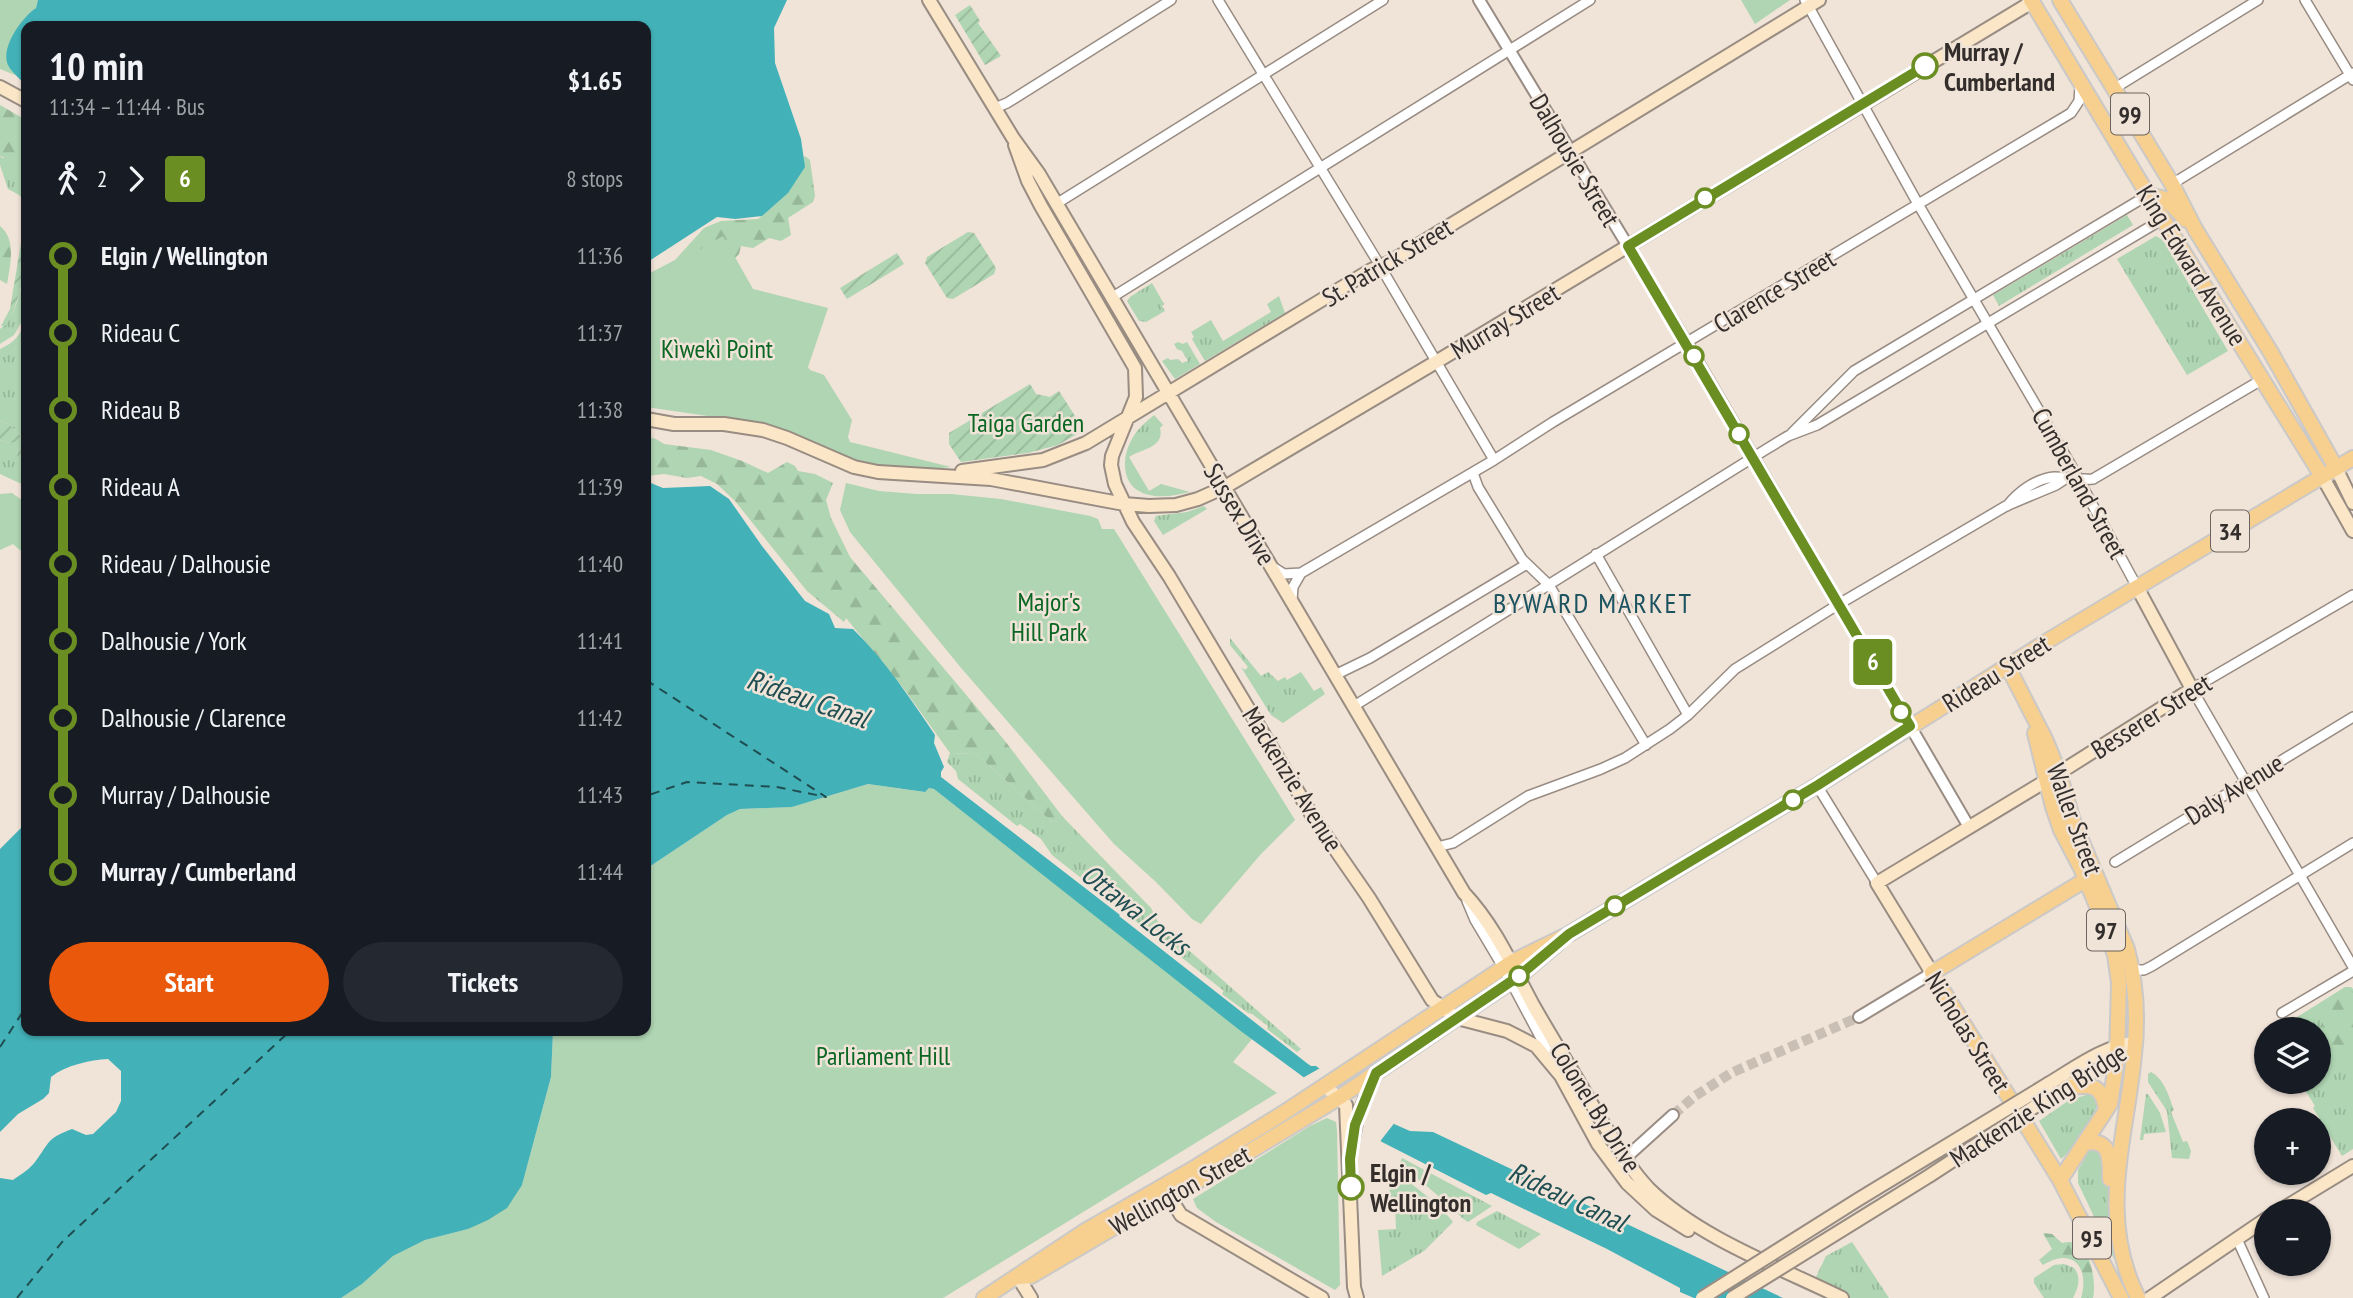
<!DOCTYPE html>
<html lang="en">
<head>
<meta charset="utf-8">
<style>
  body { margin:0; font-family:"PT Sans Narrow",sans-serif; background:#242831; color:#f1f3f6; height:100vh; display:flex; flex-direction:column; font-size:26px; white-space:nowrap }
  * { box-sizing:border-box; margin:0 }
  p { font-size:23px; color:#9ea1a6 }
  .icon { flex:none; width:38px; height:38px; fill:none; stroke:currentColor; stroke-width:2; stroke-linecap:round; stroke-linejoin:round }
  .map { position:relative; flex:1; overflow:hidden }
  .side { position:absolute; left:21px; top:21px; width:630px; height:1015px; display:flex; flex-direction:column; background:#171b24; border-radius:14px; box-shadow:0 2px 5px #0004 }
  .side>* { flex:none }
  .badge { padding:0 14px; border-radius:5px; font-size:24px; line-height:46px }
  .fabs { position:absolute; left:2254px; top:1017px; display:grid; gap:14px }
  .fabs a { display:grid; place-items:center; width:77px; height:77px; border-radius:50%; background:#171b24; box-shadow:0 2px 5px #0004; font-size:35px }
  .map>.badge { position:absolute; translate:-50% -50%; box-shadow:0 0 0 4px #fff }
  .legs { display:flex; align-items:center; gap:10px; height:77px; padding:0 28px; font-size:23px }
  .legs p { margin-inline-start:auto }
  .head { display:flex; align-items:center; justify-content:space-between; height:119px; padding:0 28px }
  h1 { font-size:38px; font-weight:600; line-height:52px }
  .button { display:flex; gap:14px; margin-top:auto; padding:14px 28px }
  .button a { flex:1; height:80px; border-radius:42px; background:#ea580c; color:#fff; font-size:28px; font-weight:600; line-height:80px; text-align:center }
  .button a+a { background:#242831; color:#f1f3f6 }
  ul { padding:0 28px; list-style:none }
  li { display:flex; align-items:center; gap:24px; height:77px; font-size:26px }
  li i { display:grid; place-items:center; width:10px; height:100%; margin:0 9px; background:currentColor }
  li i::after { content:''; width:18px; height:18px; margin:-9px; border:5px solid; border-radius:50%; background:#171b24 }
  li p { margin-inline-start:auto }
  li:first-child i { background:linear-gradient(#0000 50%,currentColor 0) }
  li:last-child i { background:linear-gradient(currentColor 50%,#0000 0) }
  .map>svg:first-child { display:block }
  .grass { fill:url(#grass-tufts) }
  .forest { fill:url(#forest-firs) }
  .park { fill:#afd5b2 }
  .garden { fill:url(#garden-furrows) }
  .water { fill:#43b2b8 }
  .pier { fill:#f0e3d8 }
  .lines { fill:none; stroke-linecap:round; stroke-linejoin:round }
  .ferry { stroke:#1e4e51; stroke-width:2; stroke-dasharray:9 7; stroke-linecap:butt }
  .tertiary-tunnel { stroke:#cabfb5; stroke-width:10; stroke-dasharray:10 5; stroke-linecap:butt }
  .minor-casing { stroke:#988c83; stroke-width:12 }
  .tertiary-casing { stroke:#988c83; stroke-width:14 }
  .secondary-casing { stroke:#988c83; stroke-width:16 }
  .primary-casing { stroke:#cac9c8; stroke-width:18 }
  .minor { stroke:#fff; stroke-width:9 }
  .tertiary { stroke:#fff; stroke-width:10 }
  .secondary { stroke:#fbe7c7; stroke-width:12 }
  .primary { stroke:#f7cf8f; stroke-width:14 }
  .secondary-bridge-casing { stroke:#988c83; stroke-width:16; stroke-linecap:butt }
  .secondary-bridge { stroke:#fbe7c7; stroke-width:12 }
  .line-1-casing { stroke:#fff; stroke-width:16 }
  .line-1 { stroke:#6b8e23; stroke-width:10 }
  .stop-1-dot { fill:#fff; stroke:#6b8e23; stroke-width:3.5 }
  .labels { text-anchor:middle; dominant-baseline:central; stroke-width:5; stroke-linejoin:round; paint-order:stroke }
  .shield { fill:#f0e3d8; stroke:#6c645f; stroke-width:2 }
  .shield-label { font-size:24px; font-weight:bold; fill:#332e2b }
  .stop-label { font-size:26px; font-weight:bold; fill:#332e2b; stroke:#f0e3d8; text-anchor:start }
  .street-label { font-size:26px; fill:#332e2b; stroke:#f0e3d8 }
  .park-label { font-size:26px; fill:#0a6623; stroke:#f0e3d8 }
  .neighbourhood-label { font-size:28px; letter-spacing:2px; fill:#1c5360; stroke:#f0e3d8 }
  .water-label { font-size:28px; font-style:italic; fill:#1e4e51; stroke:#f0e3d8 }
</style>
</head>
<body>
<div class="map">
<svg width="2353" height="1298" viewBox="0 0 2353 1298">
  <defs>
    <pattern id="grass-tufts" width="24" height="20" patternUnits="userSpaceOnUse" patternTransform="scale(1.75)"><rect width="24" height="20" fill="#afd5b2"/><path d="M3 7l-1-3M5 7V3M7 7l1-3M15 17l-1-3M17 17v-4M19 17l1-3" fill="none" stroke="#97b799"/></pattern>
    <pattern id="forest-firs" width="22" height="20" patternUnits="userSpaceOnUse" patternTransform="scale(1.75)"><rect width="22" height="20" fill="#afd5b2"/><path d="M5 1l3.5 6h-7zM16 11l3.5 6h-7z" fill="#97b799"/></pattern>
    <pattern id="garden-furrows" width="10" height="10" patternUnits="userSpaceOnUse" patternTransform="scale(1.75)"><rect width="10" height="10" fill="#afd5b2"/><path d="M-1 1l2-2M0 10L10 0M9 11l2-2" fill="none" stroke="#97b799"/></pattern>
  </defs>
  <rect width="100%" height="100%" fill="#f0e3d8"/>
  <!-- grass -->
  <path class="grass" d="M26 152V202L19 195 8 189 0 165V156L2 158 24 155Z
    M2127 215 2133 225 1999 306 1993 295Z
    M2156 236 2163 240 2228 351 2187 375 2117 259Z
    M26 264 22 321 14 335 0 344V329C17 317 22 284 26 264Z
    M1152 283 1164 304 1162 306 1165 311 1146 322 1139 321 1127 301 1130 297Z
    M1279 296 1285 313 1205 361 1192 339 1194 337 1191 332 1211 320 1223 341 1271 312 1267 304Z
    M26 321 25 435 26 442 9 424 0 421V349C14 343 21 334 26 321Z
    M1178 342 1183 344 1187 342 1200 364 1175 379 1162 361 1168 358 1170 360 1178 359 1182 363 1188 361 1182 351 1177 349 1174 344Z
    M1154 415 1163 425 1160 428C1165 448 1141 449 1129 457L1149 491 1161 484 1190 492C1176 495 1160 499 1146 494 1121 487 1121 458 1132 439 1137 429 1146 422 1154 415Z
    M0 440 10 443 16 441 18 445 17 457 21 469 26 472V486L0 474Z
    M1204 506 1207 509 1163 535 1154 521 1156 516 1187 512Z
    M1230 638 1261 676 1268 672 1278 681 1285 677 1287 680 1301 672 1314 691 1321 687 1325 694 1283 723 1271 715 1241 667 1245 670 1248 667 1230 645Z
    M950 753 976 754 1052 822 1062 816 1151 908 1159 924 1301 1049 1297 1052 1267 1029 1268 1026 1252 1014 1248 1013 1222 994 1224 991 1052 855 1041 839 1020 824 1017 826 958 779 956 771 947 762Z
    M2345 987H2351L2353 989V1149L2342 1156 2313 1108 2315 1106 2300 1082H2319V1029H2278Z
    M2151 1072C2164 1079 2169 1096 2174 1110L2171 1112 2183 1142 2187 1141 2191 1151 2189 1159 2172 1158 2167 1111 2148 1082V1074Z
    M2092 1093 2098 1099C2097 1117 2074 1148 2061 1159L2039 1121 2068 1101Z
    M2146 1094H2148L2160 1113 2166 1132 2144 1134 2143 1140H2140Z
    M2095 1150 2100 1151 2107 1177 2112 1232 2127 1286 2078 1183V1170L2089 1151Z
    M1402 1158 1492 1206 1468 1222C1461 1218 1458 1213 1452 1208 1435 1193 1418 1178 1399 1165Z
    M1394 1173C1410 1181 1443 1208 1453 1222L1424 1251 1382 1276 1378 1230 1396 1229 1395 1205H1388L1386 1195 1390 1194 1389 1183H1385L1388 1174Z
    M1497 1211 1541 1234 1519 1249 1476 1225 1477 1222Z
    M1852 1242 1889 1298H1848L1816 1277 1826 1256Z
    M2064 1264 2074 1268C2082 1278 2078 1288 2073 1298H2044L2034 1283V1278L2054 1265Z"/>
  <!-- forest -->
  <path class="forest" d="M0 105 26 120V152C20 159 8 160 0 156Z
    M805 156 810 160 815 196 813 202 788 218 791 235 781 241 769 238 753 248 741 246 739 254 733 260 646 299V275L675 260 704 228 721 221 758 219 764 214 798 172 801 159Z
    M0 226C17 240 10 265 7 284L0 280Z
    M646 436 656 439 664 444 711 450 742 461 768 473 787 462 795 466 798 471 815 474 833 483 826 500 831 518 850 557 1005 741 1062 816 1052 822 976 754 950 753 904 689 846 618 844 622 807 591 735 501 717 484 701 476 687 478 664 474 646 476Z
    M2349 990 2353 992V1047L2330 1046 2319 1057C2319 1050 2318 1041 2319 1034 2321 1019 2333 995 2349 990Z
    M2043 1233 2052 1234 2062 1243C2068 1242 2073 1241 2079 1245 2092 1254 2096 1284 2093 1298H2081C2090 1268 2073 1246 2043 1265L2039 1260 2052 1249Z"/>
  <!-- park -->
  <path class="park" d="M0 0H38L36 8C17 20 14 41 7 61L9 66 20 77 0 69Z
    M1741 0H1790L1755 24Z
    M723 236 753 289 828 308 808 367 810 370 824 375 852 420 848 437 850 442 951 467 913 471 879 467 853 461 749 422 646 407V281Z
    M846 483 879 491 916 494H951L1001 499 1090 516 1098 519 1102 529H1114L1295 820 1261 854 1201 924 1192 919 1156 882 1114 844 962 669 850 532 840 510Z
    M12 493 26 503V551H21L13 544 0 550V494Z
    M868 784 924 792 929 788 934 789 1248 1035 1252 1039 1233 1062 1277 1093 943 1298H341L362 1284 393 1256 425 1240 468 1229 522 1185 551 1077 553 1031H646V869L727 815 740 809 792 807Z
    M1327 1118 1336 1122 1337 1131 1340 1285 1335 1290 1216 1222 1197 1208 1193 1199 1310 1126Z"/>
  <!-- garden -->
  <path class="garden" d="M970 5 980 21 978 23 1001 56 985 65 955 15Z
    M968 232 974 233 996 268 994 274 953 299 947 298 925 263 927 257Z
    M26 239C26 270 21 299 6 326H1L10 309 21 243Z
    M897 253 904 264 847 299 840 288Z
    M1030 384 1036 394 1050 397 1059 391 1084 430 1058 445 1028 453 961 462 949 444V433Z
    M0 421 9 424 26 442V472L21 469 17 457 18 445 16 442 10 443 0 440Z"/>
  <!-- water -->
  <path class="water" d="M38 0H787L774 28 775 63 801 139 805 167 788 193 762 216 735 219 717 217 646 263V26H26V86C21 79 12 73 8 65 0 48 22 17 36 8Z
    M646 481 663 488 710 486 729 499 762 546 805 601 829 614 835 628 853 629C885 660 910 698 935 735L934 743 944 767 941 772V777L1120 915 1119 916 1308 1064 1311 1066H1316L1394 1124 1410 1131 1433 1132 1783 1298H1694L1680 1292V1288L1607 1249 1491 1193 1486 1195 1382 1142 1302 1076 1242 1032 934 789 929 788 925 792 868 784 792 807 740 809 727 815 646 869Z
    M26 823V1031H553L551 1077 522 1185 507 1208 488 1220 468 1229 425 1240 393 1256 362 1284 341 1298H0V1178L13 1180C20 1175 30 1169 35 1162 50 1142 46 1139 72 1129L86 1135 93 1134 116 1112 121 1101V1071L108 1059C90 1060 66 1065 51 1077L49 1093 43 1099 18 1114 0 1132V849Z"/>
  <!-- pier -->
  <path class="pier" d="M1322 1067 1396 1121 1378 1144 1299 1080Z"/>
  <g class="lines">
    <!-- ferry -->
    <path class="ferry" d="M646 680 826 797 777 787 687 782 646 796
      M0 1047 26 1007
      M17 1298 63 1241 290 1031"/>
    <!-- tertiary-tunnel -->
    <path class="tertiary-tunnel" d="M1673 1115 1695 1096 1731 1073 1859 1017"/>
    <defs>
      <path id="minor" d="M1218 0 1376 259 1494 460
        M1805 0 1918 204 2072 467 2137 587
        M2305 0 2353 80
        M2115 88 2258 0
        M995 108 1007 103 1171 0
        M2172 184 2353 73
        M1056 204 1383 0
        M1111 298 1590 0
        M1792 433 1854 371 2148 195
        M1473 473 1478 487 1522 559 1549 585 1646 745
        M2007 506C2018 492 2035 479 2054 477 2066 477 2080 480 2093 479L2263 379
        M1596 554 1688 715
        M1273 567 1284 574 1301 573
        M2353 595 2192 689 2353 967
        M1292 600 1293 587 1301 573 1494 460 1553 422 2071 113 2079 101 2080 87
        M1335 675 1370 658 1527 564
        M1354 706 1765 450 1788 436 1817 425 2163 219
        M1821 792 1877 883
        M1437 847 1453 843 1528 796 1601 769 1625 758 1670 729 1688 715 1735 669 1839 604 2006 506 2056 485 2065 479
        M2115 862 2353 717
        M1467 901 1475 920 1503 967 1553 1061
        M2133 970H2144L2152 966 2353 843
        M2282 1013 2353 971
        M2237 1239 2264 1298"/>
      <path id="tertiary" d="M1479 0 1692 352 1969 827
        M1859 1017 1932 973
        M1621 1162 1673 1115"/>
      <path id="secondary" d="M929 0 1013 138 1039 174 1464 893C1495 926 1512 966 1533 1005 1554 1042 1577 1078 1598 1115 1614 1140 1628 1167 1649 1189 1699 1238 1779 1267 1842 1298
        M0 87 26 101
        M1015 145 1028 181 1041 206 1135 368 1136 397 1112 456 1111 465 1115 484 1133 522 1169 576 1313 817 1369 898 1432 1000 1457 1018 1507 1031 1536 1046 1561 1076 1598 1144 1627 1183 1656 1210 1688 1230
        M646 419 674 424H724L763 430 787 438 854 467 878 472 991 479 1124 504 1149 506 1176 505 1198 499 1225 487 1436 362 2032 2
        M2336 468 2353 503
        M962 471 1043 460 1086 443 1371 270 1390 262 1819 0
        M2322 476 2353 531
        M1932 973 1877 883 2059 773 2192 689 2137 587
        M2048 1084C2075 1068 2103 1046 2135 1043
        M1325 1086 1346 1105 1354 1287 1357 1298
        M2065 1088 2122 1055
        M1353 1138 1357 1118 1376 1073
        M1172 1189V1201L1181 1215 1322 1298
        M2279 1211 2353 1166
        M1018 1277 1031 1298
        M2150 1298 2266 1219"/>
      <path id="primary" d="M2031 0 2148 195 2322 476
        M2060 0 2172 184 2195 229 2270 351 2336 468
        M2148 195 2166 199 2186 220
        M2008 667 2045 739 2059 773 2073 821 2127 949C2136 983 2138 1020 2134 1055 2126 1140 2097 1217 2138 1298
        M2035 733 2053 807 2061 830 2081 868 2102 918 2115 955 2119 983 2117 1058 2110 1104 2060 1180
        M2095 874 1932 973 2060 1180 2121 1298
        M2066 1087C2089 1085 2102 1082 2106 1110
        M2084 1143C2111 1138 2110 1158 2110 1179
        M1018 1277 1031 1276 1145 1209 1224 1167 1340 1097 1519 976 1557 944
        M984 1298 1085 1231 1196 1167 1285 1112 1512 962 1569 934 1818 785 2049 640 2353 458"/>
    </defs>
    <!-- minor casing -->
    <use href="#minor" class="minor-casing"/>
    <!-- tertiary casing -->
    <use href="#tertiary" class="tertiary-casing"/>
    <!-- secondary casing -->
    <use href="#secondary" class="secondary-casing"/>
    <!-- primary casing -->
    <use href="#primary" class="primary-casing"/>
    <!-- minor -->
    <use href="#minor" class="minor"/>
    <!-- tertiary -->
    <use href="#tertiary" class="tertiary"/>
    <!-- secondary -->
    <use href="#secondary" class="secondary"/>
    <!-- primary -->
    <use href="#primary" class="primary"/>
    <defs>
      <path id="secondary-bridge" d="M1702 1298 1859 1199 2048 1084
        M1732 1298 1929 1176 2057 1092"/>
    </defs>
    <!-- secondary-bridge casing -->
    <use href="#secondary-bridge" class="secondary-bridge-casing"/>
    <!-- secondary-bridge -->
    <use href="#secondary-bridge" class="secondary-bridge"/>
  </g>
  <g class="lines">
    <defs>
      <path id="line-1" d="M1351 1187 1350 1159 1355 1125 1376 1073 1519 976 1569 934 1818 785 1910 726 1628 246 1925 66"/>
    </defs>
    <!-- line-1 casing -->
    <use href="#line-1" class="line-1-casing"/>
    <!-- line-1 -->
    <use href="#line-1" class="line-1"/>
  </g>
  <!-- markers -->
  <g class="stop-1-dot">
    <circle cx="1925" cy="66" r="12"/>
    <circle cx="1705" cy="198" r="9"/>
    <circle cx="1694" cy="356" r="9"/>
    <circle cx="1739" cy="434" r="9"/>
    <circle cx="1901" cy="712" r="9"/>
    <circle cx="1793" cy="800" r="9"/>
    <circle cx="1615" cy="906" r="9"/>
    <circle cx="1519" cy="976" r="9"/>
    <circle cx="1351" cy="1187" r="12"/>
  </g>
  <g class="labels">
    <!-- shield labels -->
    <g class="shield">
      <rect x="2111" y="93.5" width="38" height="41" rx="5"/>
      <rect x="2211" y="510.5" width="38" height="41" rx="5"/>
      <rect x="2087" y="909.5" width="38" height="41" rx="5"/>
      <rect x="2073" y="1217.5" width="38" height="41" rx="5"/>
    </g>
    <g class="shield-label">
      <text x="2130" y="114">99</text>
      <text x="2230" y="531">34</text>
      <text x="2106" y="930">97</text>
      <text x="2092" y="1238">95</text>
    </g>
    <!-- stop labels -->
    <g class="stop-label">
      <text x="1944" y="51">Murray /<tspan x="1944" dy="30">Cumberland</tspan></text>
      <text x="1370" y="1172">Elgin /<tspan x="1370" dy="30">Wellington</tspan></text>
    </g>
    <!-- street labels -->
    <g class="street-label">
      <text transform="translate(1575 160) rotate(59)">Dalhousie Street</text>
      <text transform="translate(1387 262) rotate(-31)">St. Patrick Street</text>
      <text transform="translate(2192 265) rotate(58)">King Edward Avenue</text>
      <text transform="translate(1774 291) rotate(-31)">Clarence Street</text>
      <text transform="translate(1505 321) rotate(-31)">Murray Street</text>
      <text transform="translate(2080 483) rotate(61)">Cumberland Street</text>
      <text transform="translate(1240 514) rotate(59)">Sussex Drive</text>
      <text transform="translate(1996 673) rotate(-32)">Rideau Street</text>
      <text transform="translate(2151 716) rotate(-32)">Besserer Street</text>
      <text transform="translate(1293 779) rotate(58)">Mackenzie Avenue</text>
      <text transform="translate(2234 789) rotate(-32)">Daly Avenue</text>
      <text transform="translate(2075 819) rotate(70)">Waller Street</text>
      <text transform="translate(1968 1032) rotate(58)">Nicholas Street</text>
      <text transform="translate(2038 1105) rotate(-33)">Mackenzie King Bridge</text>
      <text transform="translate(1596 1107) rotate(58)">Colonel By Drive</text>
      <text transform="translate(1180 1190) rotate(-29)">Wellington Street</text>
    </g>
    <!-- park labels -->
    <g class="park-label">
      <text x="717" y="348">Kìwekì Point</text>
      <text x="1026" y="422">Taiga Garden</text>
      <text x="1049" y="601">Major's<tspan x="1049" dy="30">Hill Park</tspan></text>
      <text x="883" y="1055">Parliament Hill</text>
    </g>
    <!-- neighbourhood labels -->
    <g class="neighbourhood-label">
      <text x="1593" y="602">BYWARD MARKET</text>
    </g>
    <!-- water labels -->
    <g class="water-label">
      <text transform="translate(808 698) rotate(19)">Rideau Canal</text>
      <text transform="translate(1136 909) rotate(38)">Ottawa Locks</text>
      <text transform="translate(1568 1196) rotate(25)">Rideau Canal</text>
    </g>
  </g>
</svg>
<div class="fabs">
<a><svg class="icon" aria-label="layers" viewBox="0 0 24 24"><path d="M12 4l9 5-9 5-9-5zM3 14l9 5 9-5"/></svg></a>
<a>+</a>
<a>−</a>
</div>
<b class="badge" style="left:1873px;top:662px;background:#6b8e23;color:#fff">6</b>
<section class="side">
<div class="head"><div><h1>10 min</h1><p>11:34 – 11:44 · Bus</p></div><b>$1.65</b></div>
<div class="legs"><svg class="icon" aria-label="walk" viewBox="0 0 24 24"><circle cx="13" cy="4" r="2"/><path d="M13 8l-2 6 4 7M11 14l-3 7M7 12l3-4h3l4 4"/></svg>2<svg class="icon" aria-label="forward" viewBox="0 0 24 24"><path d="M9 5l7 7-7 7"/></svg><b class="badge" style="background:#6b8e23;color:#fff">6</b><p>8 stops</p></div>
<ul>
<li><i style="color:#6b8e23"></i><b>Elgin / Wellington</b><p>11:36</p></li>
<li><i style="color:#6b8e23"></i><span>Rideau C</span><p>11:37</p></li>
<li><i style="color:#6b8e23"></i><span>Rideau B</span><p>11:38</p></li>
<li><i style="color:#6b8e23"></i><span>Rideau A</span><p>11:39</p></li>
<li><i style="color:#6b8e23"></i><span>Rideau / Dalhousie</span><p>11:40</p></li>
<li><i style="color:#6b8e23"></i><span>Dalhousie / York</span><p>11:41</p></li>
<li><i style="color:#6b8e23"></i><span>Dalhousie / Clarence</span><p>11:42</p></li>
<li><i style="color:#6b8e23"></i><span>Murray / Dalhousie</span><p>11:43</p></li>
<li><i style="color:#6b8e23"></i><b>Murray / Cumberland</b><p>11:44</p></li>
</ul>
<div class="button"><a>Start</a><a>Tickets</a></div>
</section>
</div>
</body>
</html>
